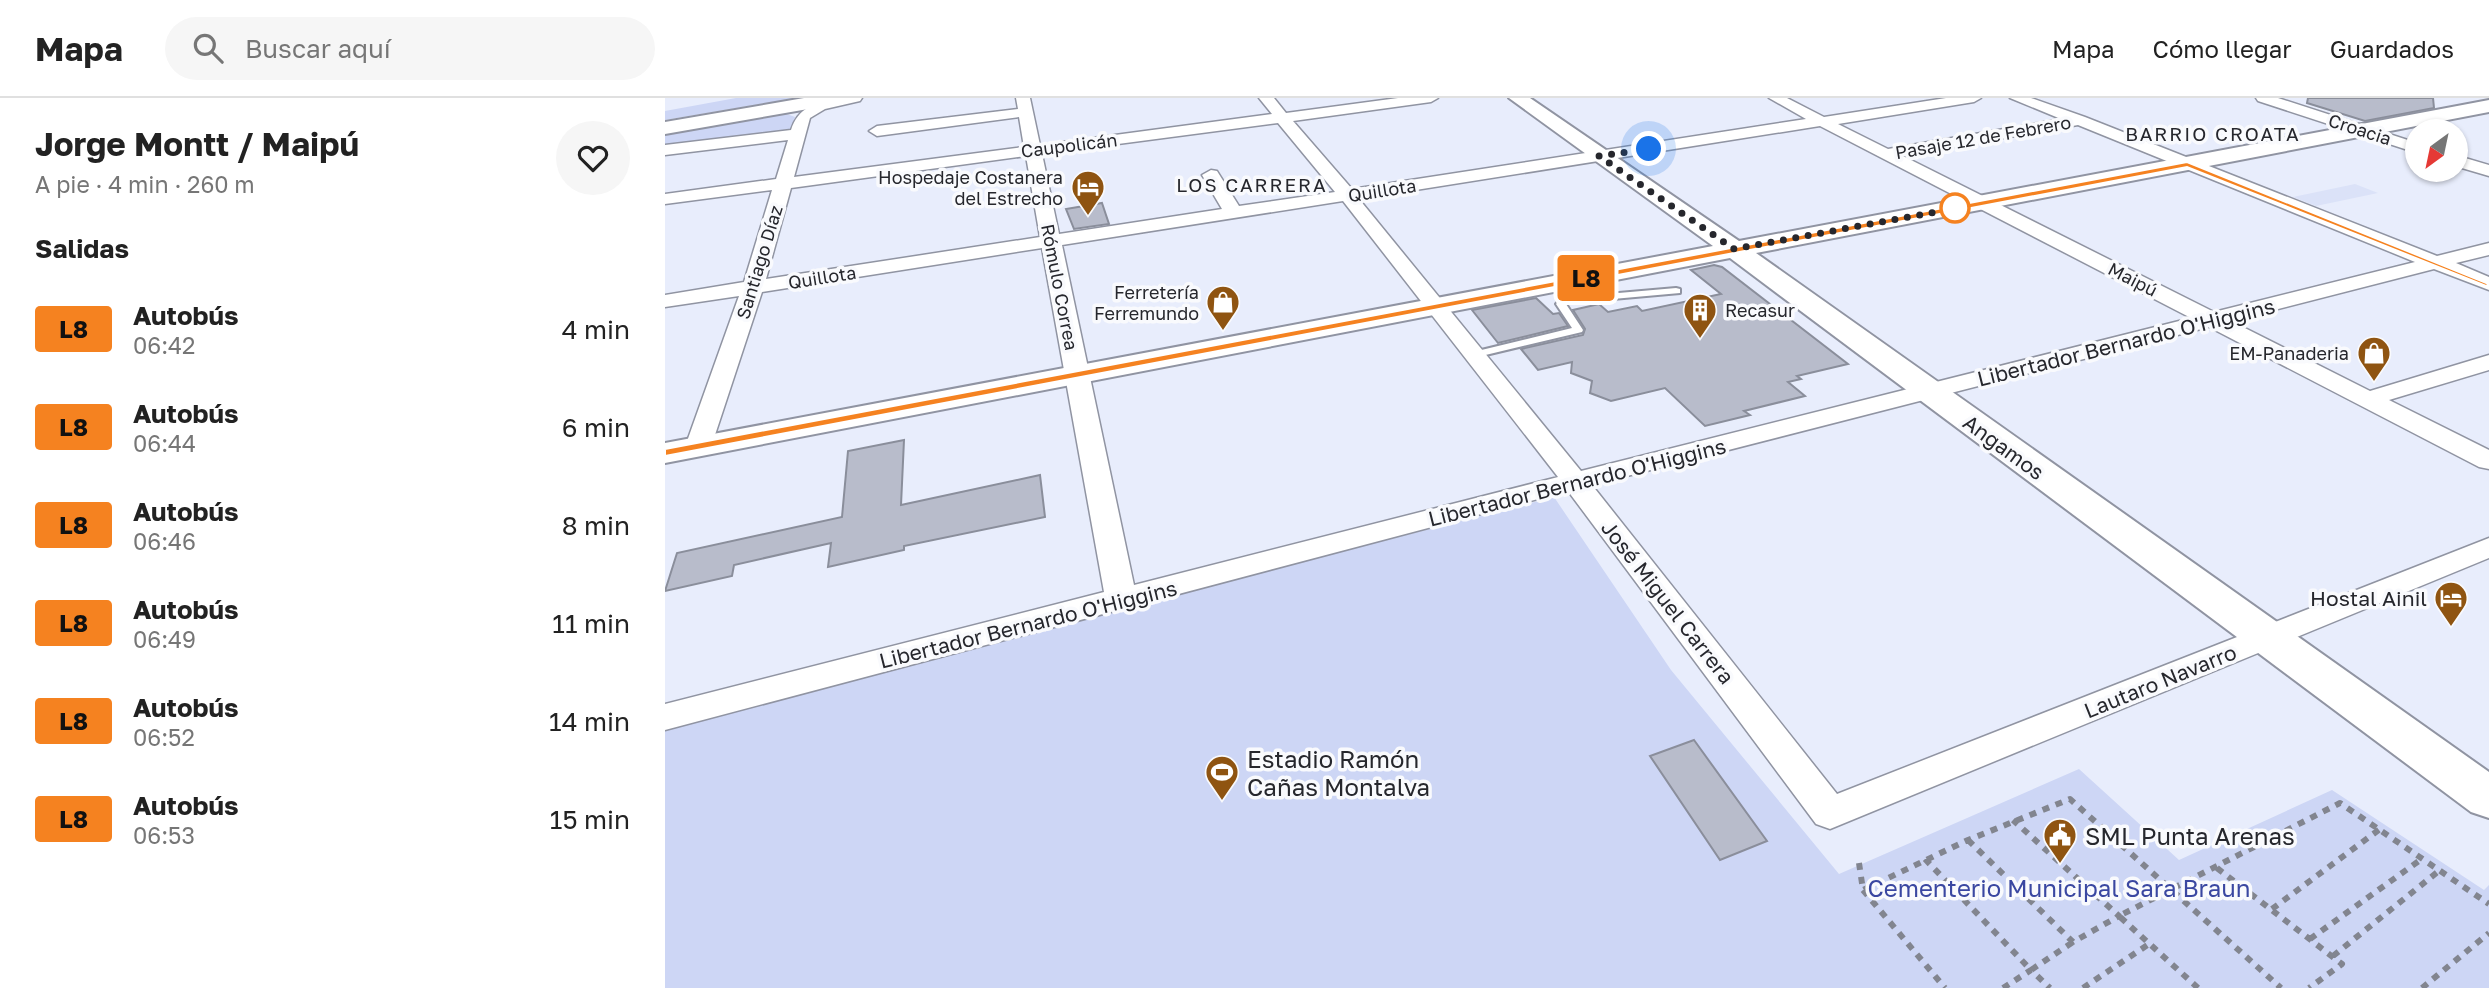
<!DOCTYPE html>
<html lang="es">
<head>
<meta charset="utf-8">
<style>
  body { margin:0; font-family:"Golos Text",sans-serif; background:#f6f6f6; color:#222; height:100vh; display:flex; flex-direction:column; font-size:26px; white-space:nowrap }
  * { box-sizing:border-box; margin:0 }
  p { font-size:23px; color:#767676 }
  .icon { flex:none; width:38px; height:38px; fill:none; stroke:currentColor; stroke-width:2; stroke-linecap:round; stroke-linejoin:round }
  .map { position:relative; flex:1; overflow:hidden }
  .panel { display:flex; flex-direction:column; background:#fff; width:665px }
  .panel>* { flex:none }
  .badge { padding:0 14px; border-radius:5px; font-size:24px; line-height:46px }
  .needle { width:46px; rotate:213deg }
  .fabs { position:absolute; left:1740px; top:21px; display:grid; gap:14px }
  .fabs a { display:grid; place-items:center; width:63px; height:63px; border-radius:50%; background:#fff; box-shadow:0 2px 5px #0004; font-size:35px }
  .you { position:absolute; width:35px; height:35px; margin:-18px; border:5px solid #fff; border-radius:50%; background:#1a73e8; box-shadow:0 0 0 10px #1a73e833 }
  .map>.badge { position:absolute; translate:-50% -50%; box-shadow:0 0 0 4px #fff }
  h2 { padding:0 35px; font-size:26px; line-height:63px }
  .round { display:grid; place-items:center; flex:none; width:74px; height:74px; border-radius:37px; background:#f6f6f6 }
  .headline { display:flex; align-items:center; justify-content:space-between; height:119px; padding:0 35px }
  h1 { font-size:33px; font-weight:700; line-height:52px }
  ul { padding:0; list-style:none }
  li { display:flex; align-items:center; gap:21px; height:98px; padding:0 35px }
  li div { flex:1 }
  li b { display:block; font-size:26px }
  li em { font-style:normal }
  li .badge { min-width:77px; font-weight:700; text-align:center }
  header { display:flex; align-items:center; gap:42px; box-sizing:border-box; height:98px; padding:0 35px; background:#fff; border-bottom:2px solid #e0e0e0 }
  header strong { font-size:33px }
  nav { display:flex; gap:38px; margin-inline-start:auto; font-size:24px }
  .search { width:490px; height:63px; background:#f6f6f6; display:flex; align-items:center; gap:18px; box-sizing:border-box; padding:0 24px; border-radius:38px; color:#767676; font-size:26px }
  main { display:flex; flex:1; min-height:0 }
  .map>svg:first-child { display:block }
  .built { fill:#dbe2f8 }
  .green { fill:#cdd6f5 }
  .building { fill:#b8bccb; stroke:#8a8e9b; stroke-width:2 }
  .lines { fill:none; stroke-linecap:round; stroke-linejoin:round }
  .lane-casing { stroke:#9094a2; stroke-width:4 }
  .street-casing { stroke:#9094a2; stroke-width:3 }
  .secondary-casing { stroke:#9094a2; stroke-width:4 }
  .primary-casing { stroke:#9094a2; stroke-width:4 }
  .path { stroke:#82858f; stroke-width:6; stroke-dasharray:7 7; stroke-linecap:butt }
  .lane { fill:#fff; fill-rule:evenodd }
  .street { fill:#fff; fill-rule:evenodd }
  .secondary { fill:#fff; fill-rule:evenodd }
  .primary { fill:#fff; fill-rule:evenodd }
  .line { fill:#f58220; stroke:#fff; stroke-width:2 }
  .walk { stroke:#26272d; stroke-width:7; stroke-dasharray:0 12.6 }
  .stop-dot { fill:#fff; stroke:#f58220; stroke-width:3.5 }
  .labels { text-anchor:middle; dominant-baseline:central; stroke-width:7; stroke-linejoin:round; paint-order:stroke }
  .far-street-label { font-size:18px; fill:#26272d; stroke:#f9fafd }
  .far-poi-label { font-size:18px; fill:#26272d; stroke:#f9fafd; text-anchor:end }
  .far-neighbourhood-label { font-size:19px; letter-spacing:2px; fill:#26272d; stroke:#f9fafd }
  .street-label { font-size:21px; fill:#26272d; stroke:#f9fafd }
  .poi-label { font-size:21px; fill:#26272d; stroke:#f9fafd; text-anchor:end }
  .near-poi-label { font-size:24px; fill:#26272d; stroke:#f9fafd; text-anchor:start }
  .near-park-label { font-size:24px; fill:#3a47a1; stroke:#f9fafd }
</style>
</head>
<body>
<header>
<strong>Mapa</strong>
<div class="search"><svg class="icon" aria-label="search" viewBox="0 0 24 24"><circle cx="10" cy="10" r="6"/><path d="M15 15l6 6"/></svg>Buscar aquí</div>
<nav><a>Mapa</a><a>Cómo llegar</a><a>Guardados</a></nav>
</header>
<main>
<section class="panel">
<div class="headline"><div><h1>Jorge Montt / Maipú</h1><p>A pie · 4 min · 260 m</p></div><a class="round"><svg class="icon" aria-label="heart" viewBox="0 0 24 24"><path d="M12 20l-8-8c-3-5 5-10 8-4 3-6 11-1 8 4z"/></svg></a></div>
<h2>Salidas</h2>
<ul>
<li><span class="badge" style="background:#f58220;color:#111">L8</span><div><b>Autobús</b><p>06:42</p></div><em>4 min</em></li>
<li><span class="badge" style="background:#f58220;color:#111">L8</span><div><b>Autobús</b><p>06:44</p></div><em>6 min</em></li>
<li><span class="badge" style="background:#f58220;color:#111">L8</span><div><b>Autobús</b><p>06:46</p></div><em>8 min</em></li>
<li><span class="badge" style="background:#f58220;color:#111">L8</span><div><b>Autobús</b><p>06:49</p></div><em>11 min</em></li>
<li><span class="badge" style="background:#f58220;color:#111">L8</span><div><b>Autobús</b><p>06:52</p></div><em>14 min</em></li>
<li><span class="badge" style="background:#f58220;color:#111">L8</span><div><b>Autobús</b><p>06:53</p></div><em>15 min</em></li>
</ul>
</section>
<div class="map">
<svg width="1824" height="890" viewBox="0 0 1824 890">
  <rect width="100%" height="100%" fill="#e8edfc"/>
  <!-- built -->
  <path class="built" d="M1690 86 1713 95 1651 108 1628 99Z"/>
  <!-- green -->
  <path class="green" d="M71 0H133L0 22V13Z
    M119 15 130 19 128 31 124 33 0 50V32Z
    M889 399 1006 572 1174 776 1414 671 1514 762 1667 692 1819 792 1824 787V890H0V631L197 577Z"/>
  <!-- building -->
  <path class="building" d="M1643 0H1768L1769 10 1700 23 1642 5Z
    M437 105 444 126 409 131 401 111Z
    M1049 167 1057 169 1183 266 1132 278 1136 281 1123 284 1140 298 1079 313 1085 317 1040 328 1000 290 946 303 925 295 927 283 906 275 907 264 873 272 856 251 918 237 920 231 908 212 934 206 943 214 972 208 977 213 1056 196 1026 172Z
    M871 200 888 216 894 215 903 228 833 245 807 212Z
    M239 342 236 407 375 377 380 419 239 448V452L163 469 166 445 69 467 67 478 0 493 12 455 177 419 183 353Z
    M1029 642 1102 743 1055 762 985 658Z"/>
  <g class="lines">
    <defs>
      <path id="lane" d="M1011 190 1015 191V195L903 205 901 206 918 232 917 234 808 260 803 257 804 255 907 230 891 206 896 200Z"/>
      <path id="street" d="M171 0H197L195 3 160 11 145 20 129 79 359 49 354 19 212 38 204 33 212 28 353 11 351 0H365L375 47 607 16 594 0H609L621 15 733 0H773L766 4 628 23 687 91 1141 21 1104 0H1122L1159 19 1281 0H1316L1309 4 1173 26 1223 51 1396 21 1345 0H1366L1420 19 1772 158 1824 145V157L1791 165 1824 179V192L1769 171 1566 223 1705 293 1824 257V272L1724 302 1824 352V371L1814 369 1544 229 927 387 1172 696 1824 440V460L1165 731 1151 726 903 393 0 632V606L439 494 377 150 97 194 46 349 42 355 33 357 24 355 20 349 74 198 0 209V197L79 184 107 92 0 106V96L111 81 123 42 0 57V47L126 32C133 10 149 5 171 0ZM613 25 670 94 574 108 552 73 546 72 537 77 557 111 394 136 377 56ZM1413 27 1750 164 1549 214 1238 58ZM1155 28 1526 220 916 373 694 101ZM361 58 375 139 101 181 126 90ZM678 103 893 379 469 487 397 147Z
        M1591 0H1613L1752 45V55L1593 3Z
        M1790 57 1824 67V78L1790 68Z"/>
      <path id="secondary" d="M844 0H865L1074 143 1824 2V14L1091 155 1824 674V720L1806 714 1065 160 0 365V345L1048 148Z"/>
      <path id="primary" d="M139 0H181L172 6 0 36V24Z"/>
    </defs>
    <!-- lane casing -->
    <use href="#lane" class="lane-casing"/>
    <!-- street casing -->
    <use href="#street" class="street-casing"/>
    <!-- secondary casing -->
    <use href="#secondary" class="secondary-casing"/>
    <!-- primary casing -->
    <use href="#primary" class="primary-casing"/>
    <!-- path -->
    <path class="path" d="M1303 742 1408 844 1454 818 1348 722
      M1260 761 1366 872 1408 844
      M1194 765 1198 792 1303 742 1405 701 1616 890
      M1552 770 1677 866 1644 890
      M1198 792 1280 890
      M1607 811 1715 731
      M1645 841 1758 760
      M1668 858 1775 772
      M1338 890 1366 872 1385 890
      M1418 890 1484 846
      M1533 890 1454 818 1675 705 1824 806
      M1757 890 1824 835"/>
    <!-- lane -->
    <use href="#lane" class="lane"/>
    <!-- street -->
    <use href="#street" class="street"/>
    <!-- secondary -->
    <use href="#secondary" class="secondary"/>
    <!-- primary -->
    <use href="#primary" class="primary"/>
  </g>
  <!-- line -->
  <path class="line" d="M1522 64 1824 186 1821 188 1522 69 0 358V351Z"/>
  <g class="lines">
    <!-- walk -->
    <path class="walk" d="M984 51 934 58 1069 151 1293 110H1290"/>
  </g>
  <!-- icons -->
  <defs>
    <symbol id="hotel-pin" viewBox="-11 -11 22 30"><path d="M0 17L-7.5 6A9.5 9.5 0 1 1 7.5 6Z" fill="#8f5411" stroke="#f9fafd"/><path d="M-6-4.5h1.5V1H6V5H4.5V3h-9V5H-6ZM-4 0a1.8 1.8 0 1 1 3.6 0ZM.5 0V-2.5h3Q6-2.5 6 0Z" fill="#fff"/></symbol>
    <symbol id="shop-pin" viewBox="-11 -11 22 30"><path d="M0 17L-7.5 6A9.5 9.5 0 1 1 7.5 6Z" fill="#8f5411" stroke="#f9fafd"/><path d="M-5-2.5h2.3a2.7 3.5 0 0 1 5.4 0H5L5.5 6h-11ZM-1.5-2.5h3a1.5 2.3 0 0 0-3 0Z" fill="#fff"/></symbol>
    <symbol id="building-pin" viewBox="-11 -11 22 30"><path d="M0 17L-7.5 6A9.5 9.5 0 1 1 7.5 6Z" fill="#8f5411" stroke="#f9fafd"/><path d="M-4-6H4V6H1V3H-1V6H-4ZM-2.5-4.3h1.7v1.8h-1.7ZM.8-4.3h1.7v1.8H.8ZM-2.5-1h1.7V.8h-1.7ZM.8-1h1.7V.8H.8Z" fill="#fff"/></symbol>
    <symbol id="stadium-pin" viewBox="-11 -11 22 30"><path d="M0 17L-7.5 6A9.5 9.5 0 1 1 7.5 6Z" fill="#8f5411" stroke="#f9fafd"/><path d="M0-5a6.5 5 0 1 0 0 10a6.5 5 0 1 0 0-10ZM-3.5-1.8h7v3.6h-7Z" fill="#fff"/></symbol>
    <symbol id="civic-pin" viewBox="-11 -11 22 30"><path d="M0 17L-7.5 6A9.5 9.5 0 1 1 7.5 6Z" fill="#8f5411" stroke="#f9fafd"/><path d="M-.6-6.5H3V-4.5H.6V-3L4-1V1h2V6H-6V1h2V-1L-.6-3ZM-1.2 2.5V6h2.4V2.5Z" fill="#fff"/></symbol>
  </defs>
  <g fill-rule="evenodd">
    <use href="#hotel-pin" x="404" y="70" width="38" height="52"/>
    <use href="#shop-pin" x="539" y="185" width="38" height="52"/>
    <use href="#building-pin" x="1016" y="193" width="38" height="52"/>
    <use href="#shop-pin" x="1690" y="236" width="38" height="52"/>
    <use href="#hotel-pin" x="1767" y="481" width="38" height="52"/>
    <use href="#stadium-pin" x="538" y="655" width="38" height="52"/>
    <use href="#civic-pin" x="1376" y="718" width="38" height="52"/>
  </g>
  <!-- markers -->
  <circle class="stop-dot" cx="1290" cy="110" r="14"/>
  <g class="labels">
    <!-- far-street labels -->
    <g class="far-street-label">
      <text transform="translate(1695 31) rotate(18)">Croacia</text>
      <text transform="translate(1318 39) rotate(-10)">Pasaje 12 de Febrero</text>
      <text transform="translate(404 47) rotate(-7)">Caupolicán</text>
      <text transform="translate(717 92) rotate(-9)">Quillota</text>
      <text transform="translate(94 164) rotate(-73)">Santiago Díaz</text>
      <text transform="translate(157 179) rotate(-9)">Quillota</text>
      <text transform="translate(1468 181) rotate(27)">Maipú</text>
      <text transform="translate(395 189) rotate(79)">Rómulo Correa</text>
    </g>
    <!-- far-poi labels -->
    <g class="far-poi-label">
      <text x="398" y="79">Hospedaje Costanera<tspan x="398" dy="21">del Estrecho</tspan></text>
      <text x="534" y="194">Ferretería<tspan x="534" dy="21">Ferremundo</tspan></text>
      <text x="1060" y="212" text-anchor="start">Recasur</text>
      <text x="1684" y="255">EM-Panaderia</text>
    </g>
    <!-- far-neighbourhood labels -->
    <g class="far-neighbourhood-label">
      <text x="1548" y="35">BARRIO CROATA</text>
      <text x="587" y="86">LOS CARRERA</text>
    </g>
    <!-- street labels -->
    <g class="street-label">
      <text transform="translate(1461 244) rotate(-14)">Libertador Bernardo O'Higgins</text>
      <text transform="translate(1339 349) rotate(36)">Angamos</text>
      <text transform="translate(912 384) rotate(-14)">Libertador Bernardo O'Higgins</text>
      <text transform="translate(1003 504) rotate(52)">José Miguel Carrera</text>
      <text transform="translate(363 526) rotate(-14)">Libertador Bernardo O'Higgins</text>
      <text transform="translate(1495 583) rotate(-22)">Lautaro Navarro</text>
    </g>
    <!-- poi labels -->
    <g class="poi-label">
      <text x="1762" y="500">Hostal Ainil</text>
    </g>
    <!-- near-poi labels -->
    <g class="near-poi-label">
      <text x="582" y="660">Estadio Ramón<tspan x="582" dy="28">Cañas Montalva</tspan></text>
      <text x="1420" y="737">SML Punta Arenas</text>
    </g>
    <!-- near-park labels -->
    <g class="near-park-label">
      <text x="1394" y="789">Cementerio Municipal Sara Braun</text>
    </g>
  </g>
</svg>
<div class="fabs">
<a><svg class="needle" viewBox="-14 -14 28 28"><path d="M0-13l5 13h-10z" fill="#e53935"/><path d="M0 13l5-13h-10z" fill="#767676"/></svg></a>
</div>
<div class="you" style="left:984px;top:51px"></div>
<b class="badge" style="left:921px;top:180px;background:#f58220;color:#111">L8</b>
</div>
</main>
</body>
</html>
